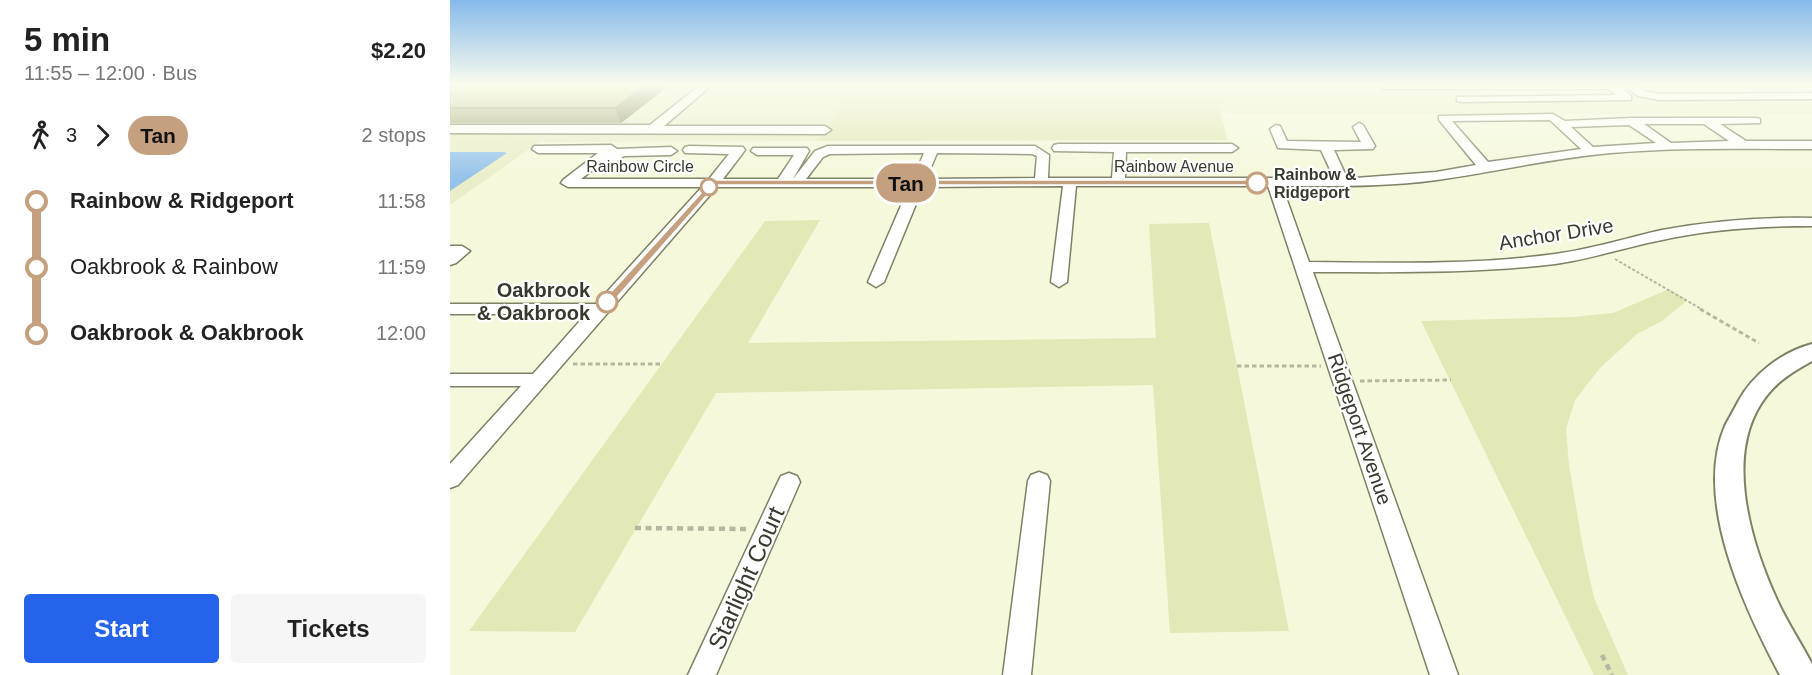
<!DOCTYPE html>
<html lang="en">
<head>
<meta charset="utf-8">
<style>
  body { margin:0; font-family:Arial,sans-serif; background:#f6f6f6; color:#222; height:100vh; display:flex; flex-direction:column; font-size:22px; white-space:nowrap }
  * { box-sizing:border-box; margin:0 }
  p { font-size:20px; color:#767676 }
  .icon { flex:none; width:33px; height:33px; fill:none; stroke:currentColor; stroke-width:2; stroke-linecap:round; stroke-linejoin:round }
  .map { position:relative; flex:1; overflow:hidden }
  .sheet { display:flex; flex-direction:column; background:#fff; width:450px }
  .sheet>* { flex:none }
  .badge { padding:0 12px; border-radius:20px; font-size:21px; line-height:39px }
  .map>.badge { position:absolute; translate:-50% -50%; box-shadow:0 0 0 3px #fff }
  .legs { display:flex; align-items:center; gap:9px; height:66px; padding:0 24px; font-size:20px }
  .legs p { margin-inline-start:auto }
  .summary { display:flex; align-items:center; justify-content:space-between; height:102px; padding:0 24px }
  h1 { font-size:33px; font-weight:800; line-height:45px }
  .primary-button { display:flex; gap:12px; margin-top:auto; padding:12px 24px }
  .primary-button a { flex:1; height:69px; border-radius:6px; background:#2563eb; color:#fff; font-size:24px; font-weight:800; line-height:69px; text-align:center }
  .primary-button a+a { background:#f6f6f6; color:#222 }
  ul { padding:0 24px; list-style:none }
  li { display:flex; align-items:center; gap:21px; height:66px; font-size:22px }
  li i { display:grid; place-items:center; width:9px; height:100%; margin:0 8px; background:currentColor }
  li i::after { content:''; width:15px; height:15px; margin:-8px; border:4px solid; border-radius:50%; background:#fff }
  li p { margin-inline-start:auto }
  li:first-child i { background:linear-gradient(#0000 50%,currentColor 0) }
  li:last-child i { background:linear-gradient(currentColor 50%,#0000 0) }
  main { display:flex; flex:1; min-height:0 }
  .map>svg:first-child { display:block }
  .built { fill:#eaeec8 }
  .green { fill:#e3e8b7 }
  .water { fill:#94c2ec }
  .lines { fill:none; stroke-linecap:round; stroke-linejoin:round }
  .minor-casing { stroke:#7e8165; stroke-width:3 }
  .major-casing { stroke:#7e8165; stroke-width:4 }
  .path-far2 { stroke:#b5b8a0; stroke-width:2; stroke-dasharray:3 2; stroke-linecap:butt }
  .path-far1 { stroke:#b5b8a0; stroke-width:3; stroke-dasharray:4.5 3; stroke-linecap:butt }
  .path { stroke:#b5b8a0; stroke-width:4.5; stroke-dasharray:6 4.5; stroke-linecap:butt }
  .minor { fill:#fff; fill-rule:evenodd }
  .major { fill:#fff; fill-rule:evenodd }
  .wall { fill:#a3a674 }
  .shaded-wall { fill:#84875e }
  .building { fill:#bdc187; stroke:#84875e; stroke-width:1.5 }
  .line-1 { fill:#c5a07f; stroke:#fff; stroke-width:1.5 }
  .stop-1-dot { fill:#fff; stroke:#c5a07f; stroke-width:3 }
  .labels { text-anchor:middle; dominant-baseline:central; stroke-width:4.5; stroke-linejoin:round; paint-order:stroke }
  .far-street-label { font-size:16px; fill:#38392d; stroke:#fff }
  .far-stop-label { font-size:16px; font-weight:bold; fill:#38392d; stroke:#fff; text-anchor:start }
  .street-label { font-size:20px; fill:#38392d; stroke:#fff }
  .stop-label { font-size:20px; font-weight:bold; fill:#38392d; stroke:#fff; text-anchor:end }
  .near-street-label { font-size:24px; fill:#38392d; stroke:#fff }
</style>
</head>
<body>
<main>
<section class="sheet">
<div class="summary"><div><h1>5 min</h1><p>11:55 – 12:00 · Bus</p></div><b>$2.20</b></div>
<div class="legs"><svg class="icon" aria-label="walk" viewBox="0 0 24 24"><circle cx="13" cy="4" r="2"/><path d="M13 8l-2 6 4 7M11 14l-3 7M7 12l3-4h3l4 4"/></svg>3<svg class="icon" aria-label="forward" viewBox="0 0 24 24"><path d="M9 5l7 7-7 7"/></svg><b class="badge" style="background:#c5a07f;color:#111">Tan</b><p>2 stops</p></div>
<ul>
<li><i style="color:#c5a07f"></i><b>Rainbow &amp; Ridgeport</b><p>11:58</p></li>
<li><i style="color:#c5a07f"></i><span>Oakbrook &amp; Rainbow</span><p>11:59</p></li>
<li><i style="color:#c5a07f"></i><b>Oakbrook &amp; Oakbrook</b><p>12:00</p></li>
</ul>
<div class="primary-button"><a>Start</a><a>Tickets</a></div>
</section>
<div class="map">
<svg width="1362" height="675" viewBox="0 0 1362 675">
  <rect width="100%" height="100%" fill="#f5f8da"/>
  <!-- built -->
  <path class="built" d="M0 85H408L365 141 89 142 0 205Z
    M763 85H1362V115L771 113Z"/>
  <!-- green -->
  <path class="green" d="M408 85H763L778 140 365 141Z
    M370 220 298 343 706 338 699 224 759 223 839 631 720 633 703 385 266 393 125 632 19 631 315 221Z
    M1219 289 1238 300 1212 321 1187 334 1150 368 1125 400 1116 429 1119 465 1133 548 1144 598 1178 675H1144L971 321 1123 317 1163 313Z"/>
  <!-- water -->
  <path class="water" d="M0 152H54L57 153 0 191Z"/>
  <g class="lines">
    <defs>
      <path id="minor" d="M250 85H262L214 126H375L381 130 375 134 0 133V125H200Z
        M928 85H1187L1195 91 1209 94 1362 93V99L1209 100 1188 96 1179 89H1172L1181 96V100L1011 102 1007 101V97L1166 95 1159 89H933Z
        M1103 114 1115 121 1181 118H1306L1310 119V123L1270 124 1296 141H1362V149C1295 149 1228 147 1161 153 1102 158 1045 172 987 180 936 187 883 186 832 186L859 262C941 263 1024 265 1105 254 1142 249 1176 238 1212 230 1261 221 1312 217 1362 218V226C1312 226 1261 229 1212 240 1176 247 1141 259 1105 264 1025 274 943 272 863 272L1008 675H980L818 186H626L617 282 609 287 601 282 613 186 473 187 434 282 426 287 418 282 459 187H267L8 485 0 488V464L71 386H0V374H83L136 314H0V304H146L252 187H118L111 183 113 180 148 153H88L82 149 84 146 161 145 167 149 221 147 227 151 221 155 174 156 155 169 149 165 131 179H259L279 154 235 153 233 150 235 147 239 146 293 147 295 150 273 179H328L344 155H307L301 151 303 148H357L359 151 343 179 365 151 378 146H585L599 155 598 178H662L664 152 604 151 602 148 604 145 608 144H782L788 148 782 152H676L675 178H884L871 150 828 148 820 129 826 125 830 126 837 141 911 142 903 127 909 123 913 125 925 146 923 149 884 150 897 178H905L986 172 1026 165 989 120V116ZM1100 120 1131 149 1038 162 1002 121ZM1194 124H1254L1279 141 1221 143ZM1179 125 1206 143 1143 147 1121 127ZM474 153 463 179H356L373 157 380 154ZM487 153 582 154 587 156 585 178 476 179Z
        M0 246H12L20 251 6 263 0 265Z
        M589 472 597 475 600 481 581 675H553L578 481 581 475Z
        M339 473 347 476 350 482 266 675H238L328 482 331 476Z"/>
      <path id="major" d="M1362 344V361C1346 370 1330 379 1318 394 1272 450 1300 541 1327 600 1337 622 1351 643 1362 664V675H1330C1295 609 1243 500 1275 426 1279 418 1284 410 1288 402 1303 374 1332 352 1362 344Z"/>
    </defs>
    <!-- minor casing -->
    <use href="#minor" class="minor-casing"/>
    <!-- major casing -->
    <use href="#major" class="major-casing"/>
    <!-- path-far2 -->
    <path class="path-far2" d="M1165 259 1253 310"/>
    <!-- path-far1 -->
    <path class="path-far1" d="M1250 309 1309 343
      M123 364H210
      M787 366H871
      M910 381 1001 380"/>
    <!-- path -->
    <path class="path" d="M185 528 298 529
      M1152 655 1162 675"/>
    <!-- minor -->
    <use href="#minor" class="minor"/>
    <!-- major -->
    <use href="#major" class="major"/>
  </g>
  <!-- wall -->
  <path class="wall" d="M0 85H220L171 123H0Z"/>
  <!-- shaded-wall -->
  <path class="shaded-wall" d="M195 85H220L171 123 165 108Z"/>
  <!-- building -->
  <path class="building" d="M0 85H195L165 108H0Z"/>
  <!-- sky -->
  <linearGradient id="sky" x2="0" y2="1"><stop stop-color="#86baea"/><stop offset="0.47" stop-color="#fafcee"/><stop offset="1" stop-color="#fafcee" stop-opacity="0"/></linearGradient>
  <rect width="1362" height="180" fill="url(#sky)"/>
  <!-- line-1 -->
  <path class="line-1" d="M807 180 811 181V185H266L161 304 157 305 152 302 263 180Z"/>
  <!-- markers -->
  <g class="stop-1-dot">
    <circle cx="807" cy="183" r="10"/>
    <circle cx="259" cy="187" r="8"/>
    <circle cx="157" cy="302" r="10"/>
  </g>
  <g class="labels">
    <!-- far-street labels -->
    <g class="far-street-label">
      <text x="190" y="166">Rainbow Circle</text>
      <text x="724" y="166">Rainbow Avenue</text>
    </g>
    <!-- far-stop labels -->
    <g class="far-stop-label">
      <text x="824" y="174">Rainbow &amp;<tspan x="824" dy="18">Ridgeport</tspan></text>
    </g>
    <!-- street labels -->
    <g class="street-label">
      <text transform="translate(1106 234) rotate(-9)">Anchor Drive</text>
      <text transform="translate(910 429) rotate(71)">Ridgeport Avenue</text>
    </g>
    <!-- stop labels -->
    <g class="stop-label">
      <text x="140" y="290">Oakbrook<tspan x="140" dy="23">&amp; Oakbrook</tspan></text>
    </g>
    <!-- near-street labels -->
    <g class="near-street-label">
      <text transform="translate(296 578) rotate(-66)">Starlight Court</text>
    </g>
  </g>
</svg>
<b class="badge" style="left:456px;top:183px;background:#c5a07f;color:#111">Tan</b>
</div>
</main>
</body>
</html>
